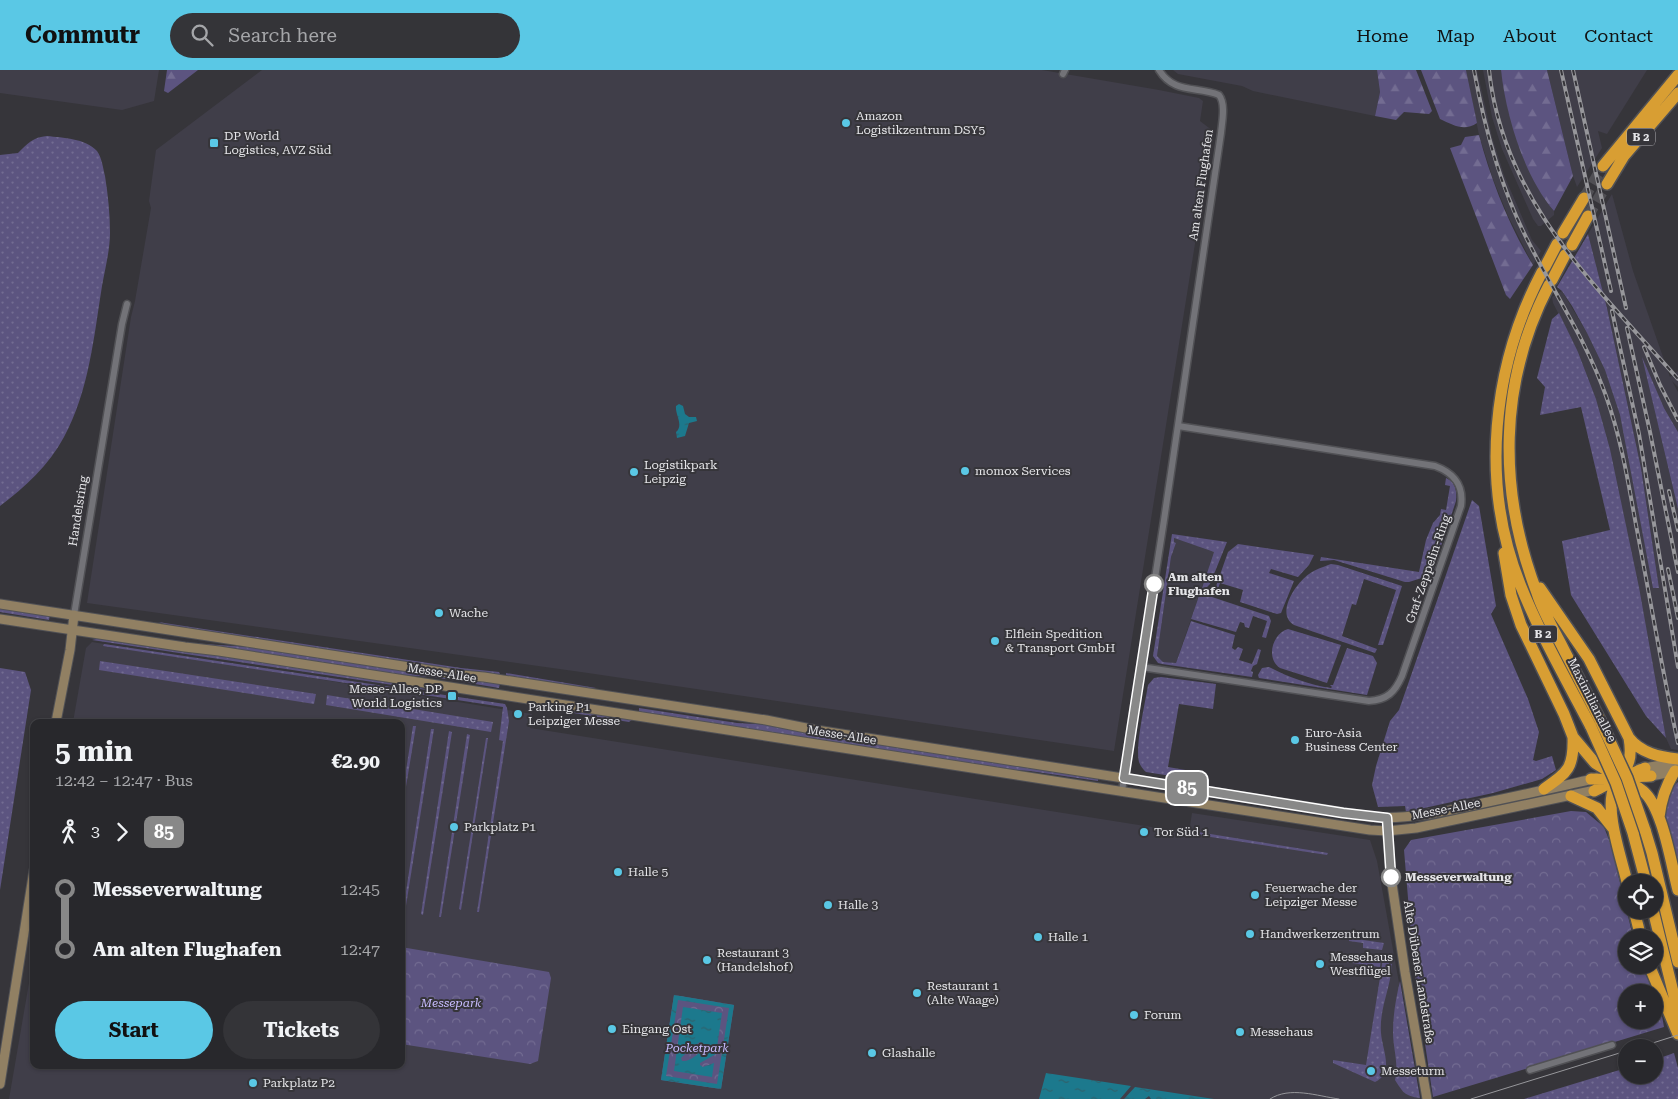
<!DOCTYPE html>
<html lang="en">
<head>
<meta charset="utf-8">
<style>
  body { margin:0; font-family:"Roboto Serif",serif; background:#343438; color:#f1f3f6; height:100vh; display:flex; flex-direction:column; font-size:19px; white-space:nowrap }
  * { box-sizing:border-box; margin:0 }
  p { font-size:16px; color:#a5a6a9 }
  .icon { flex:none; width:28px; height:28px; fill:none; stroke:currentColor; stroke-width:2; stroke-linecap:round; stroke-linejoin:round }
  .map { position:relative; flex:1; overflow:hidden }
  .panel { position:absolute; left:30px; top:649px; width:375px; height:350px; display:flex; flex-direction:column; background:#28282c; border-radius:10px; box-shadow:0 1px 4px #0004,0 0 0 1px #444448 }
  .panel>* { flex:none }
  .badge { padding:0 10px; border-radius:8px; font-size:18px; line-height:32px }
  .fabs { position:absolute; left:1618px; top:804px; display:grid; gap:10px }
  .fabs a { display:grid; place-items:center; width:45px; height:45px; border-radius:50%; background:#28282c; box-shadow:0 1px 4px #0004,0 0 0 1px #444448; font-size:25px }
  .map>.badge { position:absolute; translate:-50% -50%; box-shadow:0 0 0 2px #fff }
  .legs { display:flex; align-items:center; gap:8px; height:55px; padding:0 25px; font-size:16px }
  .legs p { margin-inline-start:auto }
  .summary { display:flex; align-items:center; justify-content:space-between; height:85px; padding:0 25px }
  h1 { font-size:28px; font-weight:700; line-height:38px }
  .action { display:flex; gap:10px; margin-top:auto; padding:10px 25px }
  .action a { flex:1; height:58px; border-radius:30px; background:#5ac8e5; color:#111; font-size:20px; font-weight:700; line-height:58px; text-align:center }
  .action a+a { background:#343438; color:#f1f3f6 }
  ul { padding:0 25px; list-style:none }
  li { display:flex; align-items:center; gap:18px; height:60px; font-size:19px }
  li i { display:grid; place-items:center; width:8px; height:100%; margin:0 6px; background:currentColor }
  li i::after { content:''; width:12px; height:12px; margin:-6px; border:4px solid; border-radius:50%; background:#28282c }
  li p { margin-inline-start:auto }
  li:first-child i { background:linear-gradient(#0000 50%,currentColor 0) }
  li:last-child i { background:linear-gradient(currentColor 50%,#0000 0) }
  header { display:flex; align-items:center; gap:30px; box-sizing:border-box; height:70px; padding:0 25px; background:#5ac8e5; color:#111 }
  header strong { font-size:24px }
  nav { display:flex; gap:28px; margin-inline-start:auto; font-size:18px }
  .search { width:350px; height:45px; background:#343438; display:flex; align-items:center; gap:12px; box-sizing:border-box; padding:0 18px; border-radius:28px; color:#a5a6a9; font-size:19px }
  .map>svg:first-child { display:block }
  .built { fill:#403e49 }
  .grass { fill:url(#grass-dots) }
  .forest { fill:url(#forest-firs) }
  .park { fill:url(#park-crowns) }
  .water { fill:url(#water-ripples); fill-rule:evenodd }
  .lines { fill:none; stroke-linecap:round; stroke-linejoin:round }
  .highway-tunnel { stroke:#504f54; stroke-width:11; stroke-dasharray:11 5.5; stroke-linecap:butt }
  .street-casing { stroke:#515155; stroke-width:9 }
  .secondary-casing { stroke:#515155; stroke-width:11 }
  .highway-casing { stroke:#515155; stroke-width:14 }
  .street { stroke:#737378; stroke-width:6 }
  .secondary { stroke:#918063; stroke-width:9 }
  .highway { stroke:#d89e33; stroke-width:11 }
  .tram { stroke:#97979b; stroke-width:1 }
  .rail-casing { stroke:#97979b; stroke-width:4 }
  .rail { stroke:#36353a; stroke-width:2; stroke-dasharray:5.5; stroke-linecap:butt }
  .highway-bridge-casing { stroke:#515155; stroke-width:14; stroke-linecap:butt }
  .highway-bridge { stroke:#d89e33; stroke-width:11 }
  .line-1-casing { stroke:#fff; stroke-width:11 }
  .line-1 { stroke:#888; stroke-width:8 }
  .poi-dot { fill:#5ac8e5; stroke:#36353a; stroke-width:2 }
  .stop-1-dot { fill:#fff; stroke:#888; stroke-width:2.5 }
  .labels { text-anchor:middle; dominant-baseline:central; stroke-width:4; stroke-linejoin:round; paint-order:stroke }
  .shield { fill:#36353a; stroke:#b0b0b4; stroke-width:1 }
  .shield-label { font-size:11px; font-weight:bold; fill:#e5e5e8 }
  .poi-label { font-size:12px; fill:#e5e5e8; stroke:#36353a; text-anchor:start }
  .street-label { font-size:12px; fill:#e5e5e8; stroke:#36353a }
  .stop-label { font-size:12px; font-weight:bold; fill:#e5e5e8; stroke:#36353a; text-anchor:start }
  .park-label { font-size:12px; font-style:italic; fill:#c7bbfe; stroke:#36353a }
</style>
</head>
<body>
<header>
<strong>Commutr</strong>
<div class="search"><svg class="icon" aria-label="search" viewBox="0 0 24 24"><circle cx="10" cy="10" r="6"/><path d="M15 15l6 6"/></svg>Search here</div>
<nav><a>Home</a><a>Map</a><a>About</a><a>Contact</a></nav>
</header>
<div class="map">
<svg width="1678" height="1029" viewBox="0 0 1678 1029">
  <defs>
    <pattern id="grass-dots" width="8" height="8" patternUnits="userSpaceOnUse" patternTransform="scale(1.25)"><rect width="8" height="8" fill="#5c5480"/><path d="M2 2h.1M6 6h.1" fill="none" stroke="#736c92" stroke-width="1.8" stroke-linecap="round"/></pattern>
    <pattern id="forest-firs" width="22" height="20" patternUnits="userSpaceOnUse" patternTransform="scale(1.25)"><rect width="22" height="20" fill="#5c5480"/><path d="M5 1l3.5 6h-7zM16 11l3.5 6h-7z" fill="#736c92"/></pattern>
    <pattern id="park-crowns" width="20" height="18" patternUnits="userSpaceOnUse" patternTransform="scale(1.25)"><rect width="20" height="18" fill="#5c5480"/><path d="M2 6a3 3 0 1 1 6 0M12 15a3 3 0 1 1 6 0" fill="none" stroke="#736c92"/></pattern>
    <pattern id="water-ripples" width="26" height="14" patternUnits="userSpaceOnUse" patternTransform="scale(1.25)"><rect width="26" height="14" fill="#1c798d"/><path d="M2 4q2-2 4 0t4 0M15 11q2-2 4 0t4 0" fill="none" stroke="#2e626d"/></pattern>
  </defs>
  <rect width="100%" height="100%" fill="#36353a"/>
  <!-- built -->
  <path class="built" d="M0 0H159L154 31 122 40 0 23Z
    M262 0H1042L1159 20 1199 28 1203 31 1200 51 1213 61 1114 681 588 603 87 533 131 247 135 231 151 138 149 131 156 80Z
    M1173 0H1377L1380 22 1375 46 1253 21 1242 16 1178 4Z
    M1466 0H1477L1492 67 1504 105 1532 170 1541 181 1533 195 1508 146 1493 109 1479 65Z
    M1483 0H1501L1509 43 1518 73 1545 130 1554 141V145L1541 156H1538L1533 149 1502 79 1492 47Z
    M1547 0H1647L1607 64 1598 61 1602 78 1577 117 1573 106Z
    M1612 124 1633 201 1670 307 1678 301V317L1672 311 1678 322V362L1664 338 1643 291 1678 439V680L1671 679 1666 668 1639 517 1610 379 1596 329 1578 282 1553 233 1552 227 1562 221 1587 263 1605 300 1620 345 1659 518 1641 398 1607 238 1588 164Z
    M1174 468 1214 482 1176 593 1163 592 1157 586 1171 487 1176 473 1174 472Z
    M92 572 532 644 530 658 1189 763 1192 743 1370 770 1377 791 1420 1029H9L34 884V995H401V652H73L86 578Z"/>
  <!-- grass -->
  <path class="grass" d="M47 66C63 68 85 68 97 81 102 88 103 98 105 106 108 125 110 144 110 163 110 180 105 199 102 216 94 266 89 321 64 367 49 395 25 417 0 436V85L18 83C27 74 33 67 47 66Z
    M1588 164 1607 238 1641 398 1659 518H1653L1620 345 1605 300 1587 263 1572 236 1562 221 1557 217Z
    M1559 243 1578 282 1596 329 1610 379 1639 517 1666 668 1646 646 1571 525 1562 471 1610 460 1581 337 1540 345 1545 317 1537 308 1552 249Z
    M1642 287 1664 338 1678 362V439Z
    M1446 408C1456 412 1457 422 1456 431L1428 515H1426L1428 506 1409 512H1405L1334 490 1320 491 1321 487 1419 502 1426 470 1433 453 1440 445 1441 439 1446 440 1450 416 1445 415Z
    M1472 430 1479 436 1496 536 1491 544 1528 629 1539 662 1533 690 1536 691 1552 686 1556 700 1542 709 1493 723 1406 742 1405 736 1378 737 1372 715 1376 696 1390 651 1399 640Z
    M1172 464 1227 472 1210 514 1206 518H1202L1214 482 1174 468V472L1176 473 1171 487 1157 586 1163 592 1176 593 1191 551 1235 565 1232 578 1235 580 1238 577 1243 579 1239 590 1252 594 1258 579 1261 580 1257 594 1253 596 1251 601 1253 602 1252 607 1162 594 1158 593 1153 586Z
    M1238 474 1314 485 1309 495 1298 507 1271 499 1269 503 1294 511 1281 543 1277 544 1240 532 1243 520 1220 513 1216 524 1214 522 1228 482Z
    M1331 494 1338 495 1402 516 1383 575H1378L1396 520 1364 509 1356 535 1352 534 1342 566 1377 579 1375 583 1294 555C1275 544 1296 513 1309 504 1316 499 1323 497 1331 494Z
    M1200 523 1269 546 1271 551 1266 568 1262 567 1267 551 1253 546 1249 558 1245 557 1244 553 1240 552 1236 562 1191 549Z
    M0 537 50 545 49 550 0 542Z
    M158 552 461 598 499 602 501 606 461 602 177 558Z
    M90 558 189 573 249 577 500 613 499 618 433 607 400 605 90 559Z
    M1288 559 1341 575 1327 613 1280 598C1265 588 1273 563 1288 559Z
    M101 568 218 584 396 612 433 621 92 570Z
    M104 574 505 634 507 638 509 651 479 842H477L503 671 499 670 503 637 103 576Z
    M1347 578 1373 586 1377 593 1367 625 1259 608 1258 605 1262 598 1269 597C1288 607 1310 615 1331 618L1332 617 1330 615H1333Z
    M100 591 316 624 314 634 99 600Z
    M0 598 25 602 31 620 0 820Z
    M506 603 596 618 591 619 506 607Z
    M1161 607 1216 614 1213 639 1179 634 1168 697 1203 703 1202 711 1146 702C1143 699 1141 697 1139 692 1135 676 1145 634 1148 615L1154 608Z
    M327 625 493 652 491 662 326 635Z
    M544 636 633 649 629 652 536 637Z
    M639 638 737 653 772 655 1098 708V711L1030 701 999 699 639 643Z
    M413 656H416L401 747V732Z
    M431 659H434L405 842 403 841Z
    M449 661 452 662 423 845 421 844Z
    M467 664 470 665 441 847H439Z
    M486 668H488L461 840 459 839Z
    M1678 712V795L1664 739 1669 720Z
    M1198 762 1328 783 1327 785 1198 765Z
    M1349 868 1384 873 1382 880 1363 878V873L1349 871Z
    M1361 886 1381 889 1380 897 1345 892 1346 889 1360 891Z
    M1383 889H1388L1389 894H1392C1391 917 1379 939 1381 963 1382 979 1395 1003 1375 1012L1333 993V990L1366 995Z
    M1400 911 1420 1028C1404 1026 1403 1022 1395 1010 1399 993 1393 979 1393 962 1393 945 1396 928 1400 911Z
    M1674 983 1678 998V1029H1524L1626 998V1005H1654V990Z"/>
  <!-- forest -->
  <path class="forest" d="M167 0H198L168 23 164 21Z
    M1377 0H1416L1432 41 1429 44 1404 42 1396 50 1375 46 1380 22Z
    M1421 0H1466L1477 53C1464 62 1453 55 1440 49Z
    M1501 0H1547L1573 106 1554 141C1524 106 1506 46 1501 0Z
    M1479 65C1491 110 1509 156 1533 195L1510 229 1506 225 1450 78 1461 75 1465 67Z"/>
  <!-- park -->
  <path class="park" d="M1571 741 1586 742 1604 757 1611 775 1633 867 1626 868V895H1641L1654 922H1626V950H1654V923L1660 935 1664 957 1433 1027 1414 900 1404 780 1411 770Z
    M401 877 549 902 551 908 538 991 530 994 401 974Z
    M674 925 734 935 721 1019 661 1010Z"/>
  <!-- water -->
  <path class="water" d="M679 334 683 336 685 344 689 347H696L697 351 689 353 685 366 677 368 676 362C684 355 675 345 676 336Z
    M674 925 734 935 721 1019 661 1010ZM678 930 729 938 717 1014 666 1006Z
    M683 937 722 943 716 984 700 993V995L703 997 714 993 712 1007 674 1001ZM700 972 704 974C703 982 690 992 682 991L681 988 691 978Z
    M1046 1003 1131 1016 1120 1029H1039Z
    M1135 1017 1214 1029H1151L1149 1026 1145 1029H1124Z"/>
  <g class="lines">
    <!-- highway-tunnel -->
    <path class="highway-tunnel" d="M1584 128 1603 96
      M1588 146 1607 114"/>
    <defs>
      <path id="street" d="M1063 4 1065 0
        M74 545 122 254 127 234
        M1141 597 1369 631C1387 630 1395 622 1402 606L1461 436C1464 415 1454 403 1435 396L1178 356
        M1122 721 1164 450 1221 63C1222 52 1226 34 1219 25 1196 16 1174 24 1159 0
        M1530 1000 1612 975"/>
      <path id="secondary" d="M0 534 461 605 484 607 766 650 816 660 1372 747C1409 750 1447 741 1483 733 1521 725 1559 717 1597 708
        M0 549 185 577 219 581 1370 760 1387 761 1416 758 1600 719
        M56 652 70 580 74 545
        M1639 699 1677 692
        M1646 707 1678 701
        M1387 756 1391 807 1405 902 1427 1029
        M0 1014 34 800"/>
      <path id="highway" d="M1603 96 1678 5
        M1607 114 1624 86 1678 23
        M1563 163 1584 128
        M1572 175 1588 146
        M1545 197 1557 174
        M1542 202C1492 297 1480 414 1520 514 1539 562 1567 611 1591 657
        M1552 210 1565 185
        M1549 215C1498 313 1498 421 1537 523 1543 542 1554 560 1563 578 1576 603 1588 627 1601 652
        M1504 483 1511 525 1521 555 1564 644 1573 667 1595 693 1613 704 1627 707 1651 706
        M1540 518 1589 589 1629 668C1641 683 1659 687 1678 689
        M1591 709C1609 709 1628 709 1643 721 1663 738 1671 794 1678 820
        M1544 719C1568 702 1574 698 1573 667
        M1594 721C1620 708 1635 701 1629 668
        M1571 726 1597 738 1612 757
        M1659 747C1661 730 1666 715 1675 701
        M1645 760 1652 783 1678 892
        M1633 763 1646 812
        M1627 812C1622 790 1603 737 1615 716 1620 707 1636 702 1645 698
        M1634 840 1641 868
        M1653 840 1675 930 1678 947
        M1649 895 1678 964"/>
    </defs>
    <!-- street casing -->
    <use href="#street" class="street-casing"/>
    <!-- secondary casing -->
    <use href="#secondary" class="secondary-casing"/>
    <!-- highway casing -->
    <use href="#highway" class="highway-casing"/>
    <!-- street -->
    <use href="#street" class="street"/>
    <!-- secondary -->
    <use href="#secondary" class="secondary"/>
    <!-- highway -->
    <use href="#highway" class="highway"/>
    <!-- tram -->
    <path class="tram" d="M1637 978 1678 965
      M1270 1029C1290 1016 1317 1026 1339 1029
      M1471 1029 1626 981"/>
    <defs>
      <path id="rail" d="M1474 0C1485 61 1501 120 1530 175 1556 226 1587 272 1606 326 1621 368 1628 411 1636 455 1650 527 1662 601 1678 673
        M1489 0C1503 131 1596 216 1678 309
        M1561 0 1611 221
        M1573 0 1626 238
        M1612 241 1639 364 1678 597
        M1627 258 1650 362 1678 502
        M1644 277 1660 315 1678 350
        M1669 421 1678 460
        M1668 499 1678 548"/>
    </defs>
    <!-- rail casing -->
    <use href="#rail" class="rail-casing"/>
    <!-- rail -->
    <use href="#rail" class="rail"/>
    <defs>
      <path id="highway-bridge" d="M1601 652 1627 708 1645 760
        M1591 657 1616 713 1633 763"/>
    </defs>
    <!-- highway-bridge casing -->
    <use href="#highway-bridge" class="highway-bridge-casing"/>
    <!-- highway-bridge -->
    <use href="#highway-bridge" class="highway-bridge"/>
  </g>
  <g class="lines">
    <defs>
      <path id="line-1" d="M1154 514 1124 708 1343 743 1387 748 1391 807"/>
    </defs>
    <!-- line-1 casing -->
    <use href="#line-1" class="line-1-casing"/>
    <!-- line-1 -->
    <use href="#line-1" class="line-1"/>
  </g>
  <!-- markers -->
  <g class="poi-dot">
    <circle cx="846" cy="53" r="5"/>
    <rect x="209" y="68" width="10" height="10" rx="2.5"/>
    <circle cx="965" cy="401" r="5"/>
    <circle cx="634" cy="402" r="5"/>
    <circle cx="439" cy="543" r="5"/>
    <circle cx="995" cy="571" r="5"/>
    <rect x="447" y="621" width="10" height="10" rx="2.5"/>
    <circle cx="518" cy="644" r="5"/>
    <circle cx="1295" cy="670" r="5"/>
    <circle cx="454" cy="757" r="5"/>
    <circle cx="1144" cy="762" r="5"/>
    <circle cx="618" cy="802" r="5"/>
    <circle cx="1255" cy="825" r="5"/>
    <circle cx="828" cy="835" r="5"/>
    <circle cx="1250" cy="864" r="5"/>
    <circle cx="1038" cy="867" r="5"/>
    <circle cx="707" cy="890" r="5"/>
    <circle cx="1320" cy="894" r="5"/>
    <circle cx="917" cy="923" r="5"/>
    <circle cx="1134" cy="945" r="5"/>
    <circle cx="612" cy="959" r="5"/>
    <circle cx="1240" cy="962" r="5"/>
    <circle cx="872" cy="983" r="5"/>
    <circle cx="1371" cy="1001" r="5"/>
    <circle cx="253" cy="1013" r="5"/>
  </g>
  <g class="stop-1-dot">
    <circle cx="1154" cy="514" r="9"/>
    <circle cx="1391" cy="807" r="9"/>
  </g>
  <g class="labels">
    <!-- shield labels -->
    <g class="shield">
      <rect x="1627" y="58.5" width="28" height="17" rx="4"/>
      <rect x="1529" y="555.5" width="28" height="17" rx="4"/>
    </g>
    <g class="shield-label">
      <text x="1641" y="67">B 2</text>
      <text x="1543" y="564">B 2</text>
    </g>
    <!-- poi labels -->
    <g class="poi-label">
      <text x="856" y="46">Amazon<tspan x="856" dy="14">Logistikzentrum DSY5</tspan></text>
      <text x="224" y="66">DP World<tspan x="224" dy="14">Logistics, AVZ Süd</tspan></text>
      <text x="644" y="395">Logistikpark<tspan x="644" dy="14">Leipzig</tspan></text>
      <text x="975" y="401">momox Services</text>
      <text x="449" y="543">Wache</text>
      <text x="1005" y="564">Elflein Spedition<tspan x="1005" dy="14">&amp; Transport GmbH</tspan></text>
      <text x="442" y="619" text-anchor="end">Messe-Allee, DP<tspan x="442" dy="14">World Logistics</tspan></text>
      <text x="528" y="637">Parking P1<tspan x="528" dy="14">Leipziger Messe</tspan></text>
      <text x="1305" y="663">Euro-Asia<tspan x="1305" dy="14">Business Center</tspan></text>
      <text x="464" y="757">Parkplatz P1</text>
      <text x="1154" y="762">Tor Süd 1</text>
      <text x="628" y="802">Halle 5</text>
      <text x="1265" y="818">Feuerwache der<tspan x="1265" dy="14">Leipziger Messe</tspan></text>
      <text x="838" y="835">Halle 3</text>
      <text x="1260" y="864">Handwerkerzentrum</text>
      <text x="1048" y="867">Halle 1</text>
      <text x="717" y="883">Restaurant 3<tspan x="717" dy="14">(Handelshof)</tspan></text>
      <text x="1330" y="887">Messehaus<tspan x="1330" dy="14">Westflügel</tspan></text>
      <text x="927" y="916">Restaurant 1<tspan x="927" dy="14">(Alte Waage)</tspan></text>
      <text x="1144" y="945">Forum</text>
      <text x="622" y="959">Eingang Ost</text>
      <text x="1250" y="962">Messehaus</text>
      <text x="882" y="983">Glashalle</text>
      <text x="1381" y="1001">Messeturm</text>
      <text x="263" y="1013">Parkplatz P2</text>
    </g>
    <!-- street labels -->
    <g class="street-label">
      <text transform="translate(1201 115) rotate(-82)">Am alten Flughafen</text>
      <text transform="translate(78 441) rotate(-81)">Handelsring</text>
      <text transform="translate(1428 499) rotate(-71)">Graf-Zeppelin-Ring</text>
      <text transform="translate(442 603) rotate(9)">Messe-Allee</text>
      <text transform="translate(1592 630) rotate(63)">Maximilianallee</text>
      <text transform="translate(842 665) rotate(9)">Messe-Allee</text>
      <text transform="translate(1446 739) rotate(-11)">Messe-Allee</text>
      <text transform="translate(1419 902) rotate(81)">Alte Dübener Landstraße</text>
    </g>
    <!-- stop labels -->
    <g class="stop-label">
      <text x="1168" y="507">Am alten<tspan x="1168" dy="14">Flughafen</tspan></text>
      <text x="1405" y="807">Messeverwaltung</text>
    </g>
    <!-- park labels -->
    <g class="park-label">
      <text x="451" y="933">Messepark</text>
      <text x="697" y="978">Pocketpark</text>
    </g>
  </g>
</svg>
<div class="fabs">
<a><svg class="icon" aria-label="locate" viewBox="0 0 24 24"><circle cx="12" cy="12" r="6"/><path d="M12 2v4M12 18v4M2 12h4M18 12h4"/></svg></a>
<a><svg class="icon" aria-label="layers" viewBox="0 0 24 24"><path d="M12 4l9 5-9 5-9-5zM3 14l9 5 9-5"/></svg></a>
<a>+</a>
<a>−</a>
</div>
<b class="badge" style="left:1187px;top:718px;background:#888;color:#fff">85</b>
<section class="panel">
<div class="summary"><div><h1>5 min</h1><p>12:42 – 12:47 · Bus</p></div><b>€2.90</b></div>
<div class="legs"><svg class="icon" aria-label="walk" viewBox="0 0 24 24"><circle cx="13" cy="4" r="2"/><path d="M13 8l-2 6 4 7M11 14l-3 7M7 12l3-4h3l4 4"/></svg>3<svg class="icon" aria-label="forward" viewBox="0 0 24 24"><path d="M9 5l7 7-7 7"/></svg><b class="badge" style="background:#888;color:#fff">85</b></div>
<ul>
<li><i style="color:#888"></i><b>Messeverwaltung</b><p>12:45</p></li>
<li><i style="color:#888"></i><b>Am alten Flughafen</b><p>12:47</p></li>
</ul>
<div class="action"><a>Start</a><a>Tickets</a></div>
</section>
</div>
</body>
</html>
